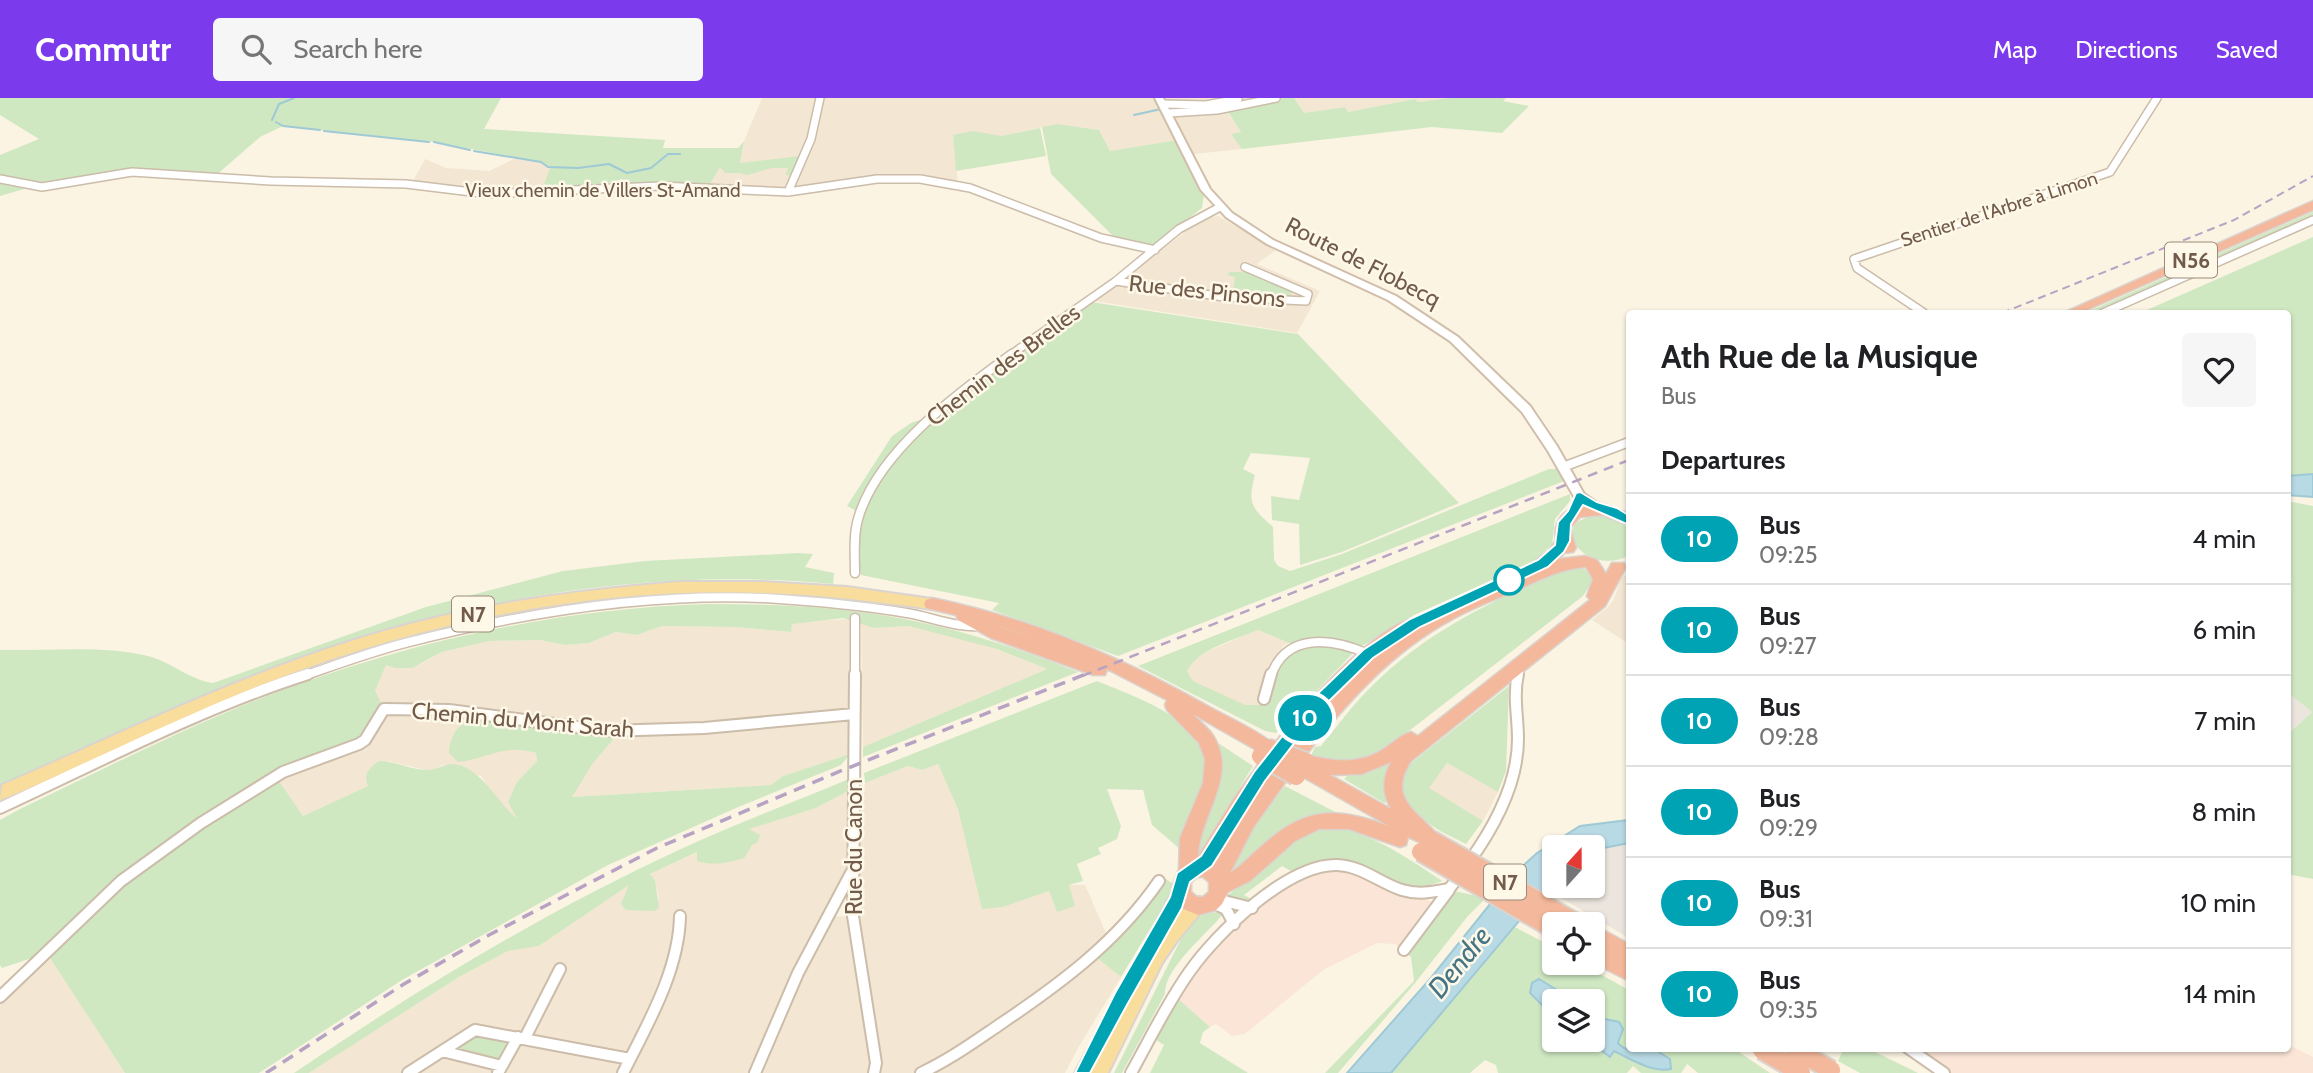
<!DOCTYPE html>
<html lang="en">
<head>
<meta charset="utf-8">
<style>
  body { margin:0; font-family:Cabin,sans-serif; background:#f6f6f6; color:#202124; height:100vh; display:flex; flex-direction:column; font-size:26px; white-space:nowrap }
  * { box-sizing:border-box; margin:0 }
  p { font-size:23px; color:#757577 }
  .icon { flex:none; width:38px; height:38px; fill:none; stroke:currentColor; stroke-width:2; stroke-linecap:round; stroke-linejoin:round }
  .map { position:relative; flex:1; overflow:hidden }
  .panel { position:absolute; left:1626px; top:212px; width:665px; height:742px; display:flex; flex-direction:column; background:#fff; border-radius:7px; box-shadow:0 2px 5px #0004 }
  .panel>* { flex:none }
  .badge { padding:0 14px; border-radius:23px; font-size:24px; line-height:46px }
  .needle { width:46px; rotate:21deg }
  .controls { position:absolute; left:1542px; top:737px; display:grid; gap:14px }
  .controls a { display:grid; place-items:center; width:63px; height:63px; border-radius:7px; background:#fff; box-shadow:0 2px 5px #0004; font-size:35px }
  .map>.badge { position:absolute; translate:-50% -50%; box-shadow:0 0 0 4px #fff }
  h2 { padding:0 35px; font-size:26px; line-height:63px }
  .round { display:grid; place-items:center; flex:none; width:74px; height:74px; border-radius:7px; background:#f6f6f6 }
  .head { display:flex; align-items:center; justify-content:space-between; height:119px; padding:0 35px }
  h1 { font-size:33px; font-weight:800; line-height:52px }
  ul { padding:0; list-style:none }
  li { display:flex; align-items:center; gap:21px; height:91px; padding:0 35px; border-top:2px solid #e0e0e0 }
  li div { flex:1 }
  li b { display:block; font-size:26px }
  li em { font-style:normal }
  li .badge { min-width:77px; font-weight:700; text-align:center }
  header { display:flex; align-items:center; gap:42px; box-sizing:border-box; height:98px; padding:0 35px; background:#7c3aed; color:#fff }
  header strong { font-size:33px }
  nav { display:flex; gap:38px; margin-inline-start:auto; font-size:24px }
  .search { width:490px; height:63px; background:#f6f6f6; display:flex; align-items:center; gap:18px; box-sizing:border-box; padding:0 24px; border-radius:7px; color:#757577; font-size:26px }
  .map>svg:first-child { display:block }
  .residential { fill:#f3e6d2; fill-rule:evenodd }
  .commercial { fill:#fbe5d7 }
  .industrial { fill:#ebe5de }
  .green { fill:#cfe8c2; fill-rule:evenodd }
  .water { fill:#b8dae4; stroke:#9fc9d5; stroke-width:2 }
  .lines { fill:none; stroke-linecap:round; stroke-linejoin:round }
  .stream { stroke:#9fc9d5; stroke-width:2 }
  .street-far2-casing { stroke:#ccbcaa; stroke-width:10 }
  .street-far1-casing { stroke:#ccbcaa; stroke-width:11 }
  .street-casing { stroke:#ccbcaa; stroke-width:14 }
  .secondary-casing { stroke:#d1beaa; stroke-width:4 }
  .primary-casing { stroke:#dad4d0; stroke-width:4 }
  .highway-casing { stroke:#dad4d0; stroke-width:3 }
  .street-far2 { stroke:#fff; stroke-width:7 }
  .street-far1 { stroke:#fff; stroke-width:8 }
  .street { stroke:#fff; stroke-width:10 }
  .secondary { fill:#fff; fill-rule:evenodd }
  .primary { fill:#f8dd9d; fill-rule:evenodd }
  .highway { fill:#f4b99c; fill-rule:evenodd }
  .rail-far2 { stroke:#b7a2c4; stroke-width:2; stroke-dasharray:8 5; stroke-linecap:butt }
  .rail-far1 { stroke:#b7a2c4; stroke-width:2.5; stroke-dasharray:10 7; stroke-linecap:butt }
  .rail { stroke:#b7a2c4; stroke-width:3.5; stroke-dasharray:12 8; stroke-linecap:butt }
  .highway-bridge-casing { stroke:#dad4d0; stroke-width:22; stroke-linecap:butt }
  .highway-bridge { stroke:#f4b99c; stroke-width:18 }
  .line { fill:#00a3b4; stroke:#fff; stroke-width:2 }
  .stop-dot { fill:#fff; stroke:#00a3b4; stroke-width:3.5 }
  .labels { text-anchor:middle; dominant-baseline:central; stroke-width:5; stroke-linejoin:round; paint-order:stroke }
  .far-street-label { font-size:19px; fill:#725b4a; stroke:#fef8e9 }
  .shield { fill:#fef8e9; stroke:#9c8a7a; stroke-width:2 }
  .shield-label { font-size:21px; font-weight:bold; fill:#725b4a }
  .street-label { font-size:23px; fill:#725b4a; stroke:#fef8e9 }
  .near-water-label { font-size:28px; font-style:italic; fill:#457585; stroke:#fef8e9 }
</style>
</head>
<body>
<header>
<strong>Commutr</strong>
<div class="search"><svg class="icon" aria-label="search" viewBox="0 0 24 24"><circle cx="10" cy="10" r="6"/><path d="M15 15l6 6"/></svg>Search here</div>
<nav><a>Map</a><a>Directions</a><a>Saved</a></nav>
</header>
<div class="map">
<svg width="2313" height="975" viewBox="0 0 2313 975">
  <rect width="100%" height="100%" fill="#fbf4e3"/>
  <!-- residential -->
  <path class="residential" d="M762 0H1283L1226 12 1241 34 1232 36 1242 51 1185 57 1177 42 1110 53 1099 32 1058 26 1001 38 953 37 958 86 926 81 803 92 709 89 720 69 740 65 744 43Z
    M1294 0H1450V1L1419 4 1413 1 1348 14 1345 9 1304 15Z
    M516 60 541 64 550 70 541 94 501 96 412 85 425 61 446 70 489 73Z
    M1218 118 1276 152 1257 166 1320 193 1297 235 1094 203 1203 120Z
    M1629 475V546L1592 522 1608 509 1614 501 1621 480Z
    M851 521V604L844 613 850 622V656L783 678 771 687 571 699 593 665 613 642 528 621 472 662 497 653 520 650 536 655 537 663 517 684 508 704 519 724 493 697 481 678 443 667 429 673 389 663 368 688 303 718 275 679 375 593 386 567 395 570 423 565 442 554 489 543 540 542 566 547 589 545 616 534 637 537 662 528 735 529 790 534 792 526 805 523Z
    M861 525 874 530 909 528 946 536 997 551 1047 571 863 649Z
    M1258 532 1289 545 1283 548 1272 569 1261 607 1245 608 1193 583 1187 573 1192 563 1210 552Z
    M1447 665 1498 694 1483 723 1428 690Z
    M938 666 1003 809 1049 793 1057 814 1069 787H1085L1109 842 1084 865 921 975H309L459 879 508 853 539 848 633 784 659 802 655 782 650 776 748 731 816 710 850 692 854 765 865 685 908 668 922 672ZM853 773 848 818 829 819Z
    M47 854 125 975H0V899Z
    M1097 860 1121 879 1078 950 1065 975H933L954 965Z"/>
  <!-- commercial -->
  <path class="commercial" d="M1334 767 1423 798 1436 808 1404 852 1395 846 1377 845 1323 872 1245 936 1232 938 1216 926 1210 929 1175 898 1202 858 1283 787Z
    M2287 946 2313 959V975H1944L1908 950H2287Z"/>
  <!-- industrial -->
  <path class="industrial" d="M2287 594 2312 614 2287 637Z
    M1629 745V840L1546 791 1554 778V788H1592L1593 752Z"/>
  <!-- green -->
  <path class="green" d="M0 0H501L484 31 665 42 663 50H738L744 43 740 65 801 58 793 78 786 77 788 70H772L747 77 740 75H725L720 69 708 90 541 94 550 70 541 64 434 44 283 28 260 39 214 79 141 74 31 89 0 98V57L39 41 0 17Z
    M1283 0H1294L1304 15 1345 9 1348 14 1414 1 1419 4 1450 0H1506L1503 3 1529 8 1502 35 1432 29 1242 51 1231 36 1241 34 1226 11Z
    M1058 26 1099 32 1110 53 1177 42 1204 96 1202 110 1153 148 1119 144 1051 76 1042 29Z
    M1040 30 1046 58 956 73 953 37 973 33 1001 38Z
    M2313 114V120L2098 215H2085Z
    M2313 139V376L2287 378V215H2140Z
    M1230 174H1250L1288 190 1293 195 1285 199 1233 196 1235 179 1227 177Z
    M1091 204 1298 236 1459 405 1342 454 1300 467 1299 426 1272 422 1271 398 1299 402 1310 360 1251 355 1243 371 1255 377C1247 406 1252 410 1273 429L1274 462 1278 468 1290 473 1342 456 1549 371H1558L1564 383 1118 558 992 512 999 505 861 477 855 440 860 415 847 408 892 338 911 325 937 316 956 303Z
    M1570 396V403L1555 421 1552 447 1533 464 1414 517 1362 548 1345 544 1289 545 1258 532C1235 542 1199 550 1187 573L1193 583 1245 607H1261C1270 597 1273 585 1278 573 1290 542 1324 548 1350 551L1353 555 1276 635 1265 633 1138 568Z
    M2287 403 2313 408V781L2287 776V637L2312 614 2287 594Z
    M1600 417 1618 422 1629 431V457C1591 481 1538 424 1600 417Z
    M798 455 813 456 805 469 834 475 833 486C621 466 409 512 213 593 141 623 71 657 0 689V552C44 553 106 547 148 558 171 564 190 582 213 585L426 509 563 473 645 463Z
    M1569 469C1580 469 1589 470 1594 481L1583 498 1378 657 1363 665 1310 660 1315 649 1321 648C1338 627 1354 605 1373 587 1428 532 1498 500 1569 469Z
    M708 506C772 506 836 508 899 520 960 531 1020 551 1078 574L863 659V649L1047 571 997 551 909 528 874 530 843 520 792 526 791 534 735 529 662 528 637 537 616 534 589 545 565 547 540 542 489 543 442 554 412 570H395L386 567 375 593 384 611 365 642 276 679 303 718 368 688C363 676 369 670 379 663 396 663 411 672 427 672 436 672 444 666 453 666 480 668 498 705 517 721L508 704 517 684 537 663 536 655C504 645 488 661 458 664L449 655C450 631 464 622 486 616L613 637V642L593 665 572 699 771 687 783 678 850 656 841 667 736 710 608 767 402 882 259 975H125L47 855 2 870 0 867V722L18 712C91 677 164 640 239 609 389 548 546 511 708 506Z
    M1097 583C1135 599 1219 626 1207 680 1202 704 1189 729 1181 752L1152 727 1143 692 1107 691 1121 728 1117 741 1098 750 1101 756 1077 766 1083 783 1069 787 1075 808 1057 814 1049 793 1003 809 982 811 958 711 938 666 922 672 908 668 865 685 864 675Z
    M1509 588 1506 673 1498 694 1447 665 1429 690 1483 723 1466 746 1440 733 1406 710 1398 678 1401 673Z
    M1209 639 1253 668 1193 767 1196 727 1217 686Z
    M1388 666 1390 669 1387 704 1384 705 1344 681 1347 678 1367 676Z
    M849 681 850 692 816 710 749 731 760 737 758 744 752 747 744 760C728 765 713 768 697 763V754L650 776 655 782 659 810 654 813 626 812 621 806 629 787 539 848 508 853 459 879 309 975H294C418 891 546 813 683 750 738 725 794 704 849 681Z
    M1285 688 1343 718 1325 717 1226 783C1229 745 1263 716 1285 688Z
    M1329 727C1373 736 1405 758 1442 783 1398 802 1379 770 1338 763 1322 760 1306 767 1291 773L1282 768 1244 797 1251 801 1244 803 1225 800 1304 734Z
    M1166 781 1176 788 1121 879 1097 860 1159 783Z
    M1450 792 1486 800 1467 819 1415 885 1338 975H1325L1414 883 1411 859 1404 852Z
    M1217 814 1223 816C1207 836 1164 870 1165 896L1122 975H1114L1186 831C1195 819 1202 816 1217 814Z
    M1515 829 1554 850V864L1580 865 1629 892V950H1733L1770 975H1698L1687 966 1681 975H1641L1633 968 1627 975H1498L1496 967 1485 962 1470 975H1391ZM1554 903H1592V942H1554Z
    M1175 898 1210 929 1203 934 1200 945 1248 975H1150L1164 947 1151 939Z
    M468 935 518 939 502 968 442 953Z
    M1844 950H1867L1918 975H1860L1838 963Z"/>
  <!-- water -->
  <path class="water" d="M2313 376V399L2287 397V378Z
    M1629 722V745L1593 752 1592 749H1554V778L1546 791 1391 975H1347L1430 881 1515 775 1537 755 1580 728Z
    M1539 881 1544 884 1575 903H1554V919L1530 895 1532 885Z
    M1593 913 1605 921 1619 924 1623 931 1618 945C1628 957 1641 950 1654 951L1670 961 1671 971C1652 975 1631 961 1614 953L1610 959 1588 942H1592L1593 938 1597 937 1602 930 1601 924 1593 918Z"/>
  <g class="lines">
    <!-- stream -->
    <path class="stream" d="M1172 10 1183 11
      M1134 17 1161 11
      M272 22 279 6 294 0
      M276 24 283 28 320 32
      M324 33 429 44
      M434 44 470 52
      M474 53 541 64 548 69 578 70 609 66 627 75 651 70 668 56H680"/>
    <defs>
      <path id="street-far2" d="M1163 6 1206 7 1238 1
        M1169 15 1217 12 1276 0
        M0 81 42 89 132 74 271 83 406 86 488 96 660 88 788 94 877 81H920L970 90 1101 140 1155 152
        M788 94 811 41 820 0
        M1116 183 1224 199 1306 203 1308 196 1245 169
        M1924 215 1857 170 1854 161 2110 74 2157 0
        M2103 215 2313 122
        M1009 258 1116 183 1179 131 1220 109"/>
      <path id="street-far1" d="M1563 369 1629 344
        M855 475C855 457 853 438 858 421 877 354 958 295 1012 256
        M303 578C338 566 373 553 409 544 522 515 648 495 765 500 813 503 860 507 907 515 931 519 957 530 980 528
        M855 578V520
        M1271 578C1286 534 1332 540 1368 556
        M1517 578 1519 570"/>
      <path id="street" d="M855 576 853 818 876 965 874 975
        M1264 601 1271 576
        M0 710C101 663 202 610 308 576
        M1469 764C1495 728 1518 686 1518 641 1518 619 1513 598 1518 576
        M1216 801 1252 810
        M1215 806 1226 811 1234 826
        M1404 852 1449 792
        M0 899 121 783 201 725 283 674 359 646 365 642 384 611 449 612 607 633 704 630 854 616
        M525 940 560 871
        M1908 950 1944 975
        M442 953 502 968
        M408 975 475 932 630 961
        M498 975 518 939
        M623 975C647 927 679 873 680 818
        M755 975 798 875 851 775
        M921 975C949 962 974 944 999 927 1060 886 1117 844 1159 783
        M1131 975C1150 941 1167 905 1190 873 1217 835 1287 766 1337 767 1362 768 1380 785 1402 792 1418 797 1433 794 1449 791L1461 776"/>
      <path id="secondary" d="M1155 0H1163L1210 91 1232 115 1273 142 1396 198 1458 239 1530 308 1557 348 1584 396 1597 405 1607 408 1609 411 1607 414 1603 415 1589 411 1576 402 1548 353 1522 314 1450 243 1388 202 1267 146 1226 119 1201 92Z"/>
      <path id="primary" d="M679 484H763L847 489 932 501 937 502 939 506 937 510 932 511C876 504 820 496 763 495 596 489 427 523 271 583 214 605 158 631 102 657 68 672 35 689 0 702L2 687C115 638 227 583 345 545 454 509 565 493 679 484Z
        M1181 786 1187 789 1189 794 1180 813 1199 799 1205 801 1207 807 1177 843 1162 865 1108 975H1075L1175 789Z"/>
      <path id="highway" d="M2313 103V112L2080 215H2063Z
        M1592 406 1629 415V427L1602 417 1580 419 1570 430 1576 450 1573 454 1564 455 1559 461 1585 458 1597 462 1606 476 1612 465H1624L1626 469 1605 508 1411 663C1388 699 1414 711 1437 736L1440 742 1437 748 1431 750 1408 739 1406 747 1400 749 1349 731H1319L1295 743 1250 783 1228 794 1222 806 1216 812 1198 817 1181 810 1172 789 1179 771 1180 740 1203 685 1205 661 1199 645 1167 612 1165 607 1167 602 1107 571 1105 577H1093L991 540 958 522 956 517 926 510 924 506 926 502 932 500C1030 520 1118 558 1204 606 1227 619 1253 630 1274 646 1303 609 1368 534 1413 520L1420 525 1456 505 1532 471 1533 464 1549 453 1556 442C1552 417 1570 408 1592 406ZM1586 469 1593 481 1587 498 1590 502 1418 638 1411 634C1400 637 1392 646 1382 652 1358 667 1333 663 1306 657 1347 604 1392 554 1451 522 1472 510 1494 502 1515 493 1540 482 1559 471 1586 469ZM996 527 1079 558 1003 530ZM1193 616 1265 657 1233 702 1198 759C1199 717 1240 677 1212 636 1207 629 1199 623 1193 616ZM1391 664C1382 681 1382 694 1391 711L1330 677 1362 676ZM1294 672 1296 675 1389 728C1337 709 1306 708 1263 747 1252 756 1243 767 1230 775L1253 730ZM1197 779H1203L1209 784V794L1203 799H1197L1191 794V784Z
        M1592 826 1629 846V883L1592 864Z"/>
    </defs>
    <!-- street-far2 casing -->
    <use href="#street-far2" class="street-far2-casing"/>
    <!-- street-far1 casing -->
    <use href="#street-far1" class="street-far1-casing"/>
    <!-- street casing -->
    <use href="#street" class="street-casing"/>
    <!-- secondary casing -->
    <use href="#secondary" class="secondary-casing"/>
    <!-- primary casing -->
    <use href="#primary" class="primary-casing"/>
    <!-- highway casing -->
    <use href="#highway" class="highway-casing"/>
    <!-- street-far2 -->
    <use href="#street-far2" class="street-far2"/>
    <!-- street-far1 -->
    <use href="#street-far1" class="street-far1"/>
    <!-- street -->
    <use href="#street" class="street"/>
    <!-- secondary -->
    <use href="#secondary" class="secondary"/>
    <!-- primary -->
    <use href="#primary" class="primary"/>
    <!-- highway -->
    <use href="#highway" class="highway"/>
    <!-- rail-far2 -->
    <path class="rail-far2" d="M2002 215 2234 122 2313 78"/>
    <!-- rail-far1 -->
    <path class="rail-far1" d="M1082 578 1629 362"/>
    <!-- rail -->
    <path class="rail" d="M266 975 404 886 489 837 657 750 843 672 1086 576"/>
    <defs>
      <path id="highway-bridge" d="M1267 650 1306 664
        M1261 658 1296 678
        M1431 742 1578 826
        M1421 754 1554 831
        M1793 950 1831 972
        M1762 952 1801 975"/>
    </defs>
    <!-- highway-bridge casing -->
    <use href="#highway-bridge" class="highway-bridge-casing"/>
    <!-- highway-bridge -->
    <use href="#highway-bridge" class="highway-bridge"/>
  </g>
  <!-- line -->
  <path class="line" d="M1580 394 1597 404 1617 410 1636 422 1629 427 1583 407 1571 426 1570 443 1564 454 1548 469 1420 529 1373 560 1320 612 1265 683 1212 768 1190 784 1182 810 1127 907 1090 975H1075L1115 895 1170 799 1177 775 1201 758 1254 674 1309 604 1363 552 1410 521 1538 462 1555 447 1558 424 1568 413 1576 395Z"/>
  <!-- markers -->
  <circle class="stop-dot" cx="1509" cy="482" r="14"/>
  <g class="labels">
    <!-- far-street labels -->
    <g class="far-street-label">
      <text x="603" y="92">Vieux chemin de Villers St-Amand</text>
      <text transform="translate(1999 111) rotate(-18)">Sentier de l'Arbre à Limon</text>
    </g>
    <!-- shield labels -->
    <g class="shield">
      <rect x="2165" y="144.5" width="52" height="35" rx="5"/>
      <rect x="452" y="498.5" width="42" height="35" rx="5"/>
      <rect x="1484" y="766.5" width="42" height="35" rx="5"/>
    </g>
    <g class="shield-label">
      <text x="2191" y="162">N56</text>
      <text x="473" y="516">N7</text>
      <text x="1505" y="784">N7</text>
    </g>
    <!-- street labels -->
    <g class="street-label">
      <text transform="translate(1363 164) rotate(27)">Route de Flobecq</text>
      <text transform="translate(1207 193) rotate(6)">Rue des Pinsons</text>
      <text transform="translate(1003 267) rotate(-37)">Chemin des Brelles</text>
      <text transform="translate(523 622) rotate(5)">Chemin du Mont Sarah</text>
      <text transform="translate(854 749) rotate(-90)">Rue du Canon</text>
    </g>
    <!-- near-water labels -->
    <g class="near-water-label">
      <text transform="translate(1459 864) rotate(-51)">Dendre</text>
    </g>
  </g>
</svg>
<div class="controls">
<a><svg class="needle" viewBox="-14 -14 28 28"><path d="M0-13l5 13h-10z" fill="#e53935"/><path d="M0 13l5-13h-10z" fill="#757577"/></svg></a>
<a><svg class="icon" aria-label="locate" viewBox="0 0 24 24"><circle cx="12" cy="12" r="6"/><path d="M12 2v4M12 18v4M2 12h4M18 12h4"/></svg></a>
<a><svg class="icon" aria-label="layers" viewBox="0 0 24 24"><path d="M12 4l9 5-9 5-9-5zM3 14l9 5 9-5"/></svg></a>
</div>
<b class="badge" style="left:1305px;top:620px;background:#00a3b4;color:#fff">10</b>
<section class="panel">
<div class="head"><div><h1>Ath Rue de la Musique</h1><p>Bus</p></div><a class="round"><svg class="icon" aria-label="heart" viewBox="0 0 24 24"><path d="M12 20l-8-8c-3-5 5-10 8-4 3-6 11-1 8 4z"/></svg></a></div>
<h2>Departures</h2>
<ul>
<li><span class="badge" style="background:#00a3b4;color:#fff">10</span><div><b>Bus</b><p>09:25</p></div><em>4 min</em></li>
<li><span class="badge" style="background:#00a3b4;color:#fff">10</span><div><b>Bus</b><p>09:27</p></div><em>6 min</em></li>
<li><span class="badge" style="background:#00a3b4;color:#fff">10</span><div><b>Bus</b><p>09:28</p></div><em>7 min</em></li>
<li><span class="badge" style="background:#00a3b4;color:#fff">10</span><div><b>Bus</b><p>09:29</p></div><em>8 min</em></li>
<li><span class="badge" style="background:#00a3b4;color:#fff">10</span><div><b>Bus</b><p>09:31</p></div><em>10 min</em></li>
<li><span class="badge" style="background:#00a3b4;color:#fff">10</span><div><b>Bus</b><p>09:35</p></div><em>14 min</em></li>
</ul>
</section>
</div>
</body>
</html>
